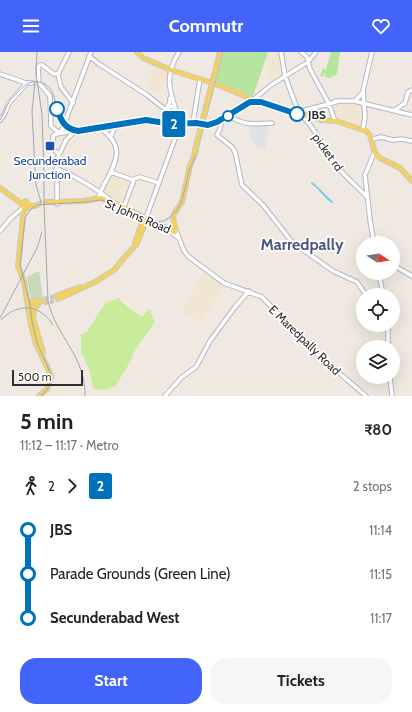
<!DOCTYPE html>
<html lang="en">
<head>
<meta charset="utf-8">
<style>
  body { margin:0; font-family:Cabin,sans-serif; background:#f6f6f6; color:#222; height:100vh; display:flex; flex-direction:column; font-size:15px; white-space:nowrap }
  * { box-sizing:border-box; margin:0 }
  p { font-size:13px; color:#767676 }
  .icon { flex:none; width:22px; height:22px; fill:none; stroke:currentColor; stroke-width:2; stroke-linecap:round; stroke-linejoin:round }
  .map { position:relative; height:344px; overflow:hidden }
  .details { display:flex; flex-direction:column; background:#fff; flex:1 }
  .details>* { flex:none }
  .badge { padding:0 8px; border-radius:3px; font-size:14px; line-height:26px }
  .needle { width:26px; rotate:102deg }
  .tools { position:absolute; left:356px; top:184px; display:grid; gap:8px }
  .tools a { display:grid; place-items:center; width:44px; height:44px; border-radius:50%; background:#fff; box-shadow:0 4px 16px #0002; font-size:20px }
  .scale { position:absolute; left:12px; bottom:10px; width:71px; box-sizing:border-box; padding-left:4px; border:2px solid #2e2e2e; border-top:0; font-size:11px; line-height:14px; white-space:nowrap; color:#2e2e2e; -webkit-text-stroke:3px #fff; paint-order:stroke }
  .map>.badge { position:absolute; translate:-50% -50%; box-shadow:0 0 0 2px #fff }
  .legs { display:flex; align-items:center; gap:6px; height:44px; padding:0 20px; font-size:13px }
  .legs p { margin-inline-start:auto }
  .summary { display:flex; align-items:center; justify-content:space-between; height:68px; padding:0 20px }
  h1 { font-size:22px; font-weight:700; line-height:30px }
  .cta { display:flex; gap:8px; margin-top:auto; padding:8px 20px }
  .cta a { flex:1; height:46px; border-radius:16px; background:#4264fb; color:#fff; font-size:16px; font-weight:700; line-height:46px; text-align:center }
  .cta a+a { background:#f6f6f6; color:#222 }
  ul { padding:0 20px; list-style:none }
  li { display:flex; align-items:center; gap:14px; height:44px; font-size:15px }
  li i { display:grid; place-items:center; width:6px; height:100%; margin:0 5px; background:currentColor }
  li i::after { content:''; width:10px; height:10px; margin:-5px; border:3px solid; border-radius:50%; background:#fff }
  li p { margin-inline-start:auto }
  li:first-child i { background:linear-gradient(#0000 50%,currentColor 0) }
  li:last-child i { background:linear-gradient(currentColor 50%,#0000 0) }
  header { display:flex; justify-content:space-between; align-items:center; height:52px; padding:0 20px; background:#4264fb; color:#fff; font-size:18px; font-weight:700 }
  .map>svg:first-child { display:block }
  .industrial { fill:#e3e1e8 }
  .education { fill:#f0e6d1 }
  .green { fill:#b6e59e }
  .cemetery { fill:#c8d9b8 }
  .pitch { fill:#c9ec9a }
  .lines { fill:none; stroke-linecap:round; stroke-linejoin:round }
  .canal { stroke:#75cff0; stroke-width:2 }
  .primary-tunnel { stroke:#c8c4bd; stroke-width:4; stroke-dasharray:4 2; stroke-linecap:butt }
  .secondary-casing { stroke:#b4b7c1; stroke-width:5.5 }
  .primary-casing { stroke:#c9c9c9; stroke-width:6 }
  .secondary { stroke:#fff; stroke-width:3.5 }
  .primary { stroke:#f2d163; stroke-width:4 }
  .rail { stroke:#a3a6b8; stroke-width:1 }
  .primary-bridge-casing { stroke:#c9c9c9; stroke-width:6; stroke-linecap:butt }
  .primary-bridge { stroke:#f2d163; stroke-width:4 }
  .line-1-casing { stroke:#fff; stroke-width:9 }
  .line-1 { stroke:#0072bc; stroke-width:6 }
  .stop-1-dot { fill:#fff; stroke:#0072bc; stroke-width:2 }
  .transit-dot { fill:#1a4fb4; stroke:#fff; stroke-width:1.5 }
  .labels { text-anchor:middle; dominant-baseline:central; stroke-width:3.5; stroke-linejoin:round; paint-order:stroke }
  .stop-label { font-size:12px; font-weight:bold; fill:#2e2e2e; stroke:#fff; text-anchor:start }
  .street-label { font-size:12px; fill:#2e2e2e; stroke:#fff }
  .transit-label { font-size:12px; fill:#164399; stroke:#fff }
  .district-label { font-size:16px; font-weight:bold; fill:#4d5680; stroke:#fff }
</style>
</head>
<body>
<header><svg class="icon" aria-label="menu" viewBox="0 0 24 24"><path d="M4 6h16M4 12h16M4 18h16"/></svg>Commutr<svg class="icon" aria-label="heart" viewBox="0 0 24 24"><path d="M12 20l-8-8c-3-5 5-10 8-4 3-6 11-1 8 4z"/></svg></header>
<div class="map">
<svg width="412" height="344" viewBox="0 0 412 344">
  <rect width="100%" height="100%" fill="#efe9e1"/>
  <!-- industrial -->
  <path class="industrial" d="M250 72H269L265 97 256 94 248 83Z"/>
  <!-- education -->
  <path class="education" d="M268 0H281L284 23 270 31 266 5Z
    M154 11 166 17 168 21 161 40 151 39 148 34Z
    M358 50 363 52 364 63 362 75 340 69 336 66 332 53 334 51Z
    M111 121 132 128 124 154 113 149 101 140Z
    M204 220 224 233 202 269 181 259Z"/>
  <!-- green -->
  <path class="green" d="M224 0H268L253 44 216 29Z
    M331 0H340L337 22 330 26 325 25V20L323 25 320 24 323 16 326 18Z"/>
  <!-- cemetery -->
  <path class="cemetery" d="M39 219 43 245 31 247 27 225Z"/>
  <!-- pitch -->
  <path class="pitch" d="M119 246C124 255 135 259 142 265L149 257 152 259 151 261 155 270 135 298 130 310 116 333C110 339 101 338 93 337L89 316 81 301V286L80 283 87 280 105 251Z"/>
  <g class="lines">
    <!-- canal -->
    <path class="canal" d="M312 131C320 137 324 144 332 150"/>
    <!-- primary-tunnel -->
    <path class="primary-tunnel" d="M38 151 46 150
      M44 247 56 244
      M44 251 55 249 58 247"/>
    <defs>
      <path id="secondary" d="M69 0 58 22 61 35 73 51
        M281 0 285 24 298 59 297 62
        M301 0 307 5 310 17 329 52 335 69
        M89 4 99 12 147 43 166 58 170 54 175 56
        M0 22 26 31H32
        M58 22H54L42 13H40L38 15 39 31 50 44 51 74 59 81 62 78 91 0
        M335 49H354L412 63
        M355 49 363 40
        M336 50 302 59 300 62C315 74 324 99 336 113 345 125 357 134 367 145
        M395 58 405 51 408 40 412 38
        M228 63C244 74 254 72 272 71
        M222 67 220 77 217 83 232 95 235 100 242 133 263 153 292 190 333 219 357 230 366 243
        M0 68 4 63 9 51 27 31
        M160 70 170 50V46
        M193 70 200 27
        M128 71 139 68 149 67
        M363 77 365 65 363 39 372 0
        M111 84 115 74
        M373 87 381 85 393 88 401 87 412 89
        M59 102 53 97V84L56 82 74 79
        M56 117C69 120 102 140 112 150
        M111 120 133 128
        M134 127 140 125 159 131
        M98 146C108 119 133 99 100 76
        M57 152V107L66 88 73 81 107 75 154 69 205 73 213 71 253 48 271 33 308 10 316 0
        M123 157 134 128
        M146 166 180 73V70C171 42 162 27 179 0
        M176 178 184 199 189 205 224 231 262 245 316 301 366 344
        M0 179 11 166 24 155
        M171 180 177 185
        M374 191 370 168 365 123 375 99
        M393 213 412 224
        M379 221 383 243
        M388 273V295
        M390 325 392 344
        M165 344 182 325 196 315 210 289 235 255 249 239"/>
      <path id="primary" d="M137 0 143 6 171 18 216 32 259 50 290 60 322 68 336 69 366 79 370 83 375 101 380 106 400 116 412 129
        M247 51 257 50
        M0 136 18 149 24 155 27 156 29 153 26 149 24 150 22 152
        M46 150 85 149 99 146 117 152 168 177H171L172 174
        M24 155 18 214 24 229 31 273 36 292 49 319 51 325 50 329 47 337 39 344
        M28 155 38 153
        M173 180H175L176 178 173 166 174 162 182 150 190 114 196 99
        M135 191 142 171 138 164
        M56 244 80 235
        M58 247 95 230 114 218 123 207 136 193 147 167
        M33 249H44
        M34 257 38 253
        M31 258V252L34 250
        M34 258 33 266 43 300"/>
    </defs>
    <!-- secondary casing -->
    <use href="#secondary" class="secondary-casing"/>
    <!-- primary casing -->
    <use href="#primary" class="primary-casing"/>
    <!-- secondary -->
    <use href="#secondary" class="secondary"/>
    <!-- primary -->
    <use href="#primary" class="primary"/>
    <!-- rail -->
    <path class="rail" d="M37 0 36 22 42 62 44 121V153L48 249C56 285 86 304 85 344
      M35 31 32 59 35 118 36 133 41 150
      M0 68C4 63 5 57 8 52 10 47 15 44 18 40 24 34 30 28 39 30 58 33 54 58 62 71 66 76 72 78 78 79L146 68 172 72 196 71 208 73 217 70 250 50H261L302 63
      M0 266 37 196 42 180
      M1 268C18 250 40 252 53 273
      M41 344C47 338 52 332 51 322L37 291 32 269 30 252 20 213 25 166 30 158 37 153 85 150 101 148 109 150 152 170 164 169 170 165 177 158 182 149 189 119 198 97 223 0"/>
    <defs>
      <path id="primary-bridge" d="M194 102 220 0"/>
    </defs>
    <!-- primary-bridge casing -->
    <use href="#primary-bridge" class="primary-bridge-casing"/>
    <!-- primary-bridge -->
    <use href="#primary-bridge" class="primary-bridge"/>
  </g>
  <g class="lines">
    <defs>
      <path id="line-1" d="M57 57C61 69 65 77 78 79L146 68 172 72 196 71 208 73 217 70 250 50H261L297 62"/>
    </defs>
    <!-- line-1 casing -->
    <use href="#line-1" class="line-1-casing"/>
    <!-- line-1 -->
    <use href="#line-1" class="line-1"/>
  </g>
  <!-- markers -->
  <g class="stop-1-dot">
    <circle cx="57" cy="57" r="7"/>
    <circle cx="297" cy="62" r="7"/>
    <circle cx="228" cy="64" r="5"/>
  </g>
  <rect class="transit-dot" x="45" y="89" width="10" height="10" rx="2"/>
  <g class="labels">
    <!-- stop labels -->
    <g class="stop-label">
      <text x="308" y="62">JBS</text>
    </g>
    <!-- street labels -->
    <g class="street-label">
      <text transform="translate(328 100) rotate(54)">picket rd</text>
      <text transform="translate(138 164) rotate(23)">St Johns Road</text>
      <text transform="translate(305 288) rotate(44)">E Maredpally Road</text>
    </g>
    <!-- transit labels -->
    <g class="transit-label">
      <text x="50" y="108">Secunderabad<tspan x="50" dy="14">Junction</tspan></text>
    </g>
    <!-- district labels -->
    <g class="district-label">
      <text x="302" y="192">Marredpally</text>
    </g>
  </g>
</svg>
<div class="tools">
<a><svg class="needle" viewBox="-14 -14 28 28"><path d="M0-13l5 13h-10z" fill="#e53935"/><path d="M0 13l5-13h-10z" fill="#767676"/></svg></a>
<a><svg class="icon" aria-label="locate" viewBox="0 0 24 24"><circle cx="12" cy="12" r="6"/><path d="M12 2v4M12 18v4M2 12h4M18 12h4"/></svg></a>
<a><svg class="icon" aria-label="layers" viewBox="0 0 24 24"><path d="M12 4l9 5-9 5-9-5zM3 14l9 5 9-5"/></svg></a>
</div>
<div class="scale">500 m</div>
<b class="badge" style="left:174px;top:72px;background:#0072bc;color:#fff">2</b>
</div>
<section class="details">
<div class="summary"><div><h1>5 min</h1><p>11:12 – 11:17 · Metro</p></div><b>₹80</b></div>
<div class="legs"><svg class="icon" aria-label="walk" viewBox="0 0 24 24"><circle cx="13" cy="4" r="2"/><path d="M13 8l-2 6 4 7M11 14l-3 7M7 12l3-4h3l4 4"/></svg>2<svg class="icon" aria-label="forward" viewBox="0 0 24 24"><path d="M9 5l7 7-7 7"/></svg><b class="badge" style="background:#0072bc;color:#fff">2</b><p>2 stops</p></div>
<ul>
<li><i style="color:#0072bc"></i><b>JBS</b><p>11:14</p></li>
<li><i style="color:#0072bc"></i><span>Parade Grounds (Green Line)</span><p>11:15</p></li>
<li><i style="color:#0072bc"></i><b>Secunderabad West</b><p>11:17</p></li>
</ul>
<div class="cta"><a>Start</a><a>Tickets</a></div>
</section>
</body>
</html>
